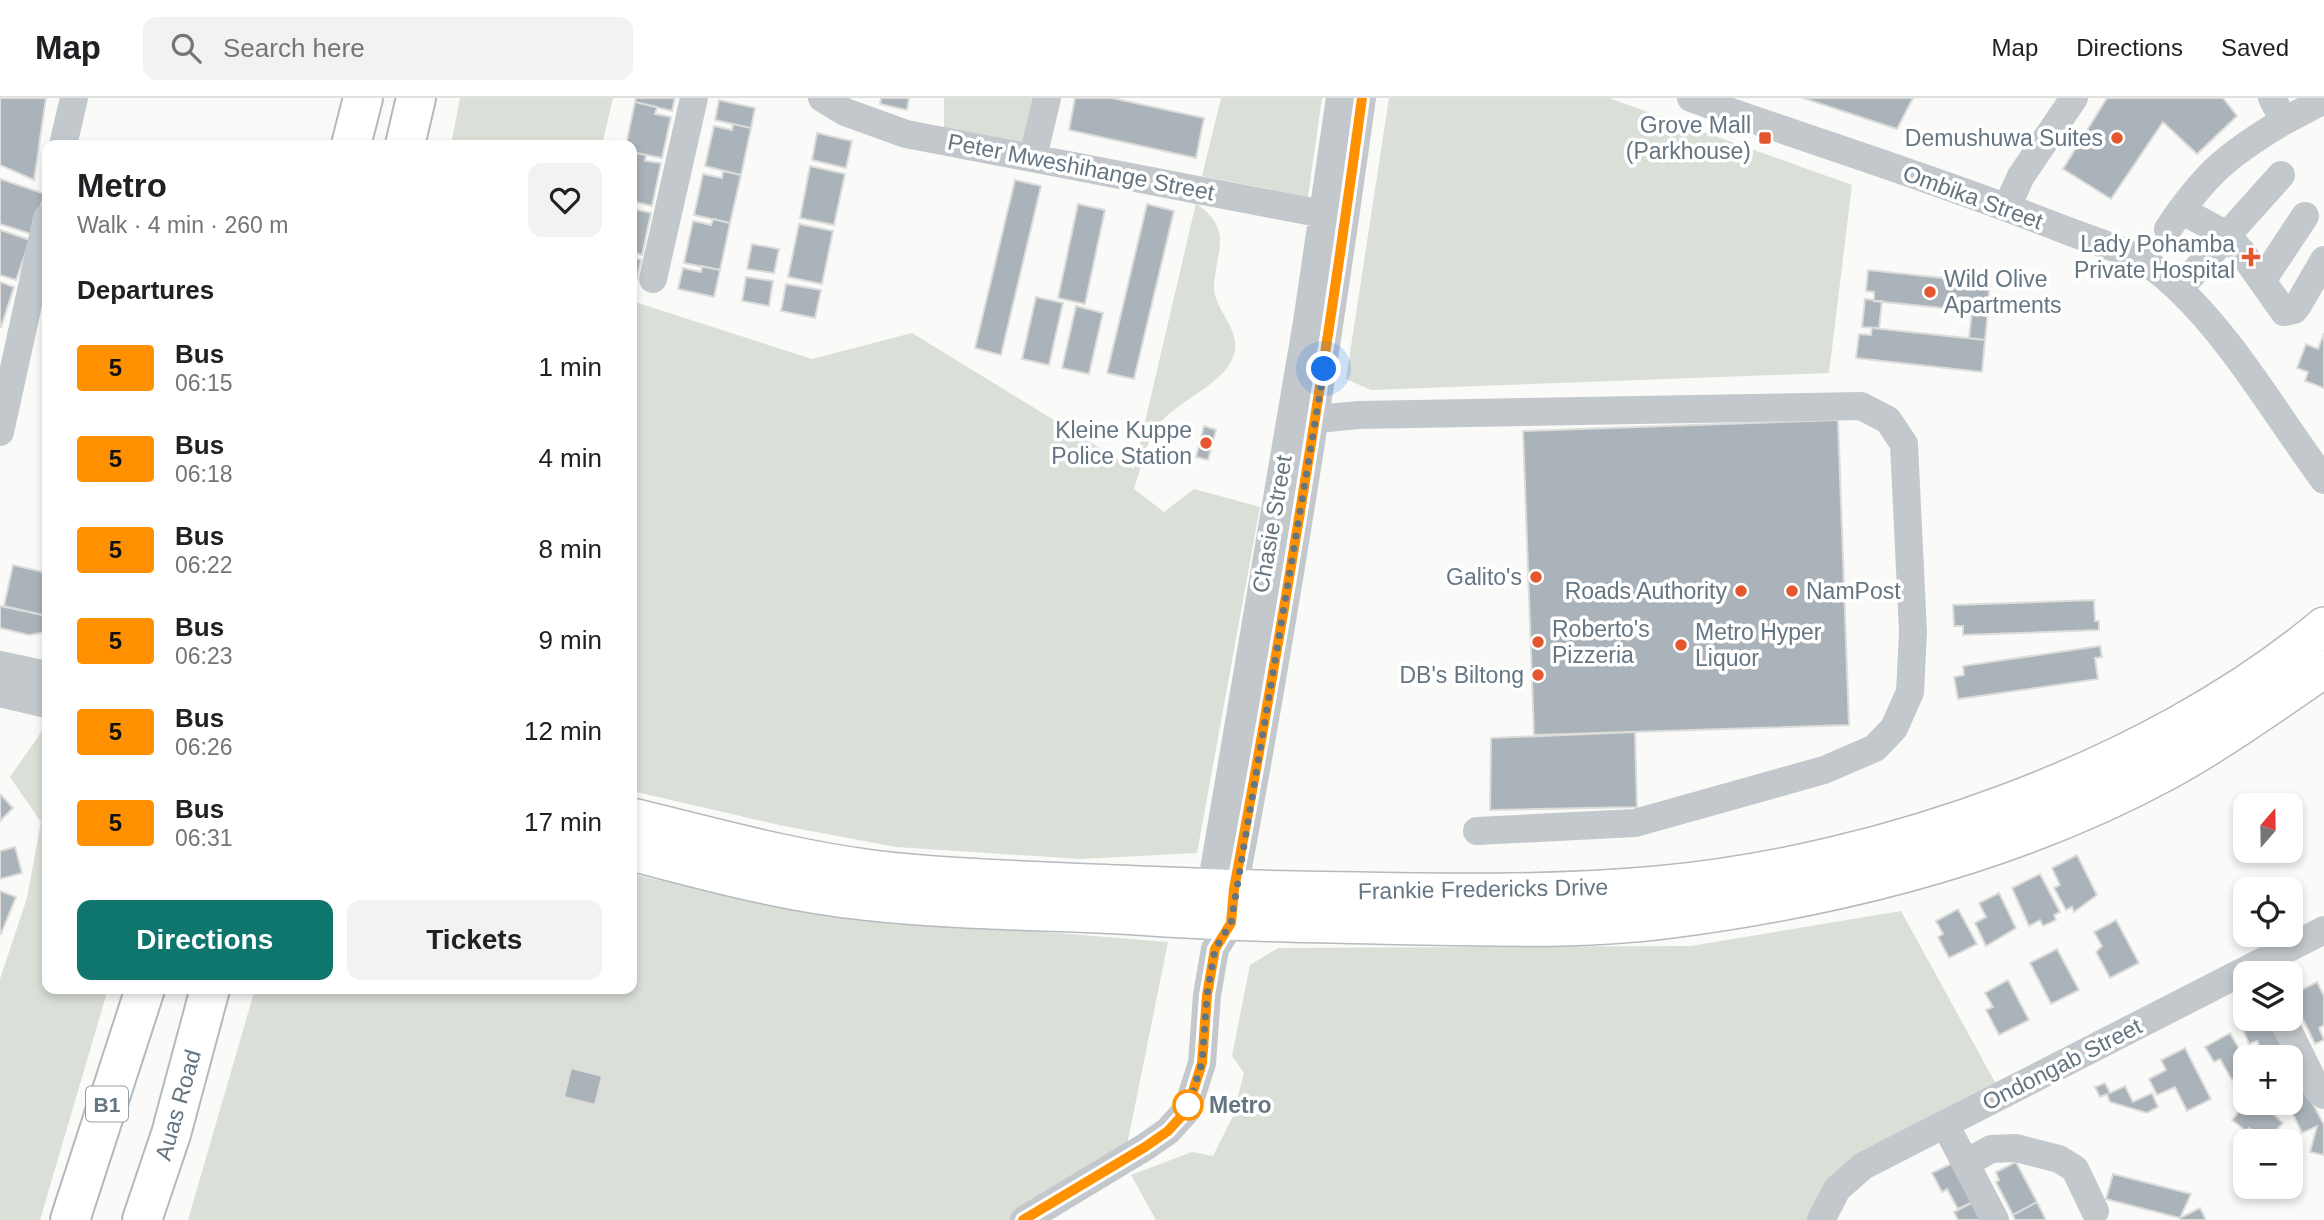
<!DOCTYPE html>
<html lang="en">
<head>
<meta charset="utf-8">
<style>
  body { margin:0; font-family:Arial,sans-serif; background:#f2f2f2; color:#202124; height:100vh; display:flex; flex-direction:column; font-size:26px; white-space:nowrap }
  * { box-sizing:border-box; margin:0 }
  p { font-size:23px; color:#757577 }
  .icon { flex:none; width:38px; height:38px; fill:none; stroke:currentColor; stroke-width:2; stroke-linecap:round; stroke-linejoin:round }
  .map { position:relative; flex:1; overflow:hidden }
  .sheet { position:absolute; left:42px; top:42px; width:595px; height:854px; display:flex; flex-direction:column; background:#fff; border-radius:14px; box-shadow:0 4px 10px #0003 }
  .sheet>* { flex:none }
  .badge { padding:0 14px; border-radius:5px; font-size:24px; line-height:46px }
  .needle { width:46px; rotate:20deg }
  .fabs { position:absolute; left:2233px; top:695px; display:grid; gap:14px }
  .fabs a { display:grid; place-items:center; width:70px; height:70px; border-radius:14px; background:#fff; box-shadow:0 4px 10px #0003; font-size:35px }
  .you { position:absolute; width:35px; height:35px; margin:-18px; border:5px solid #fff; border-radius:50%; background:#1a73e8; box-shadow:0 0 0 10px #1a73e833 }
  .map>.badge { position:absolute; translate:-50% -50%; box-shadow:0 0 0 4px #fff }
  h2 { padding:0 35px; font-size:26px; line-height:63px }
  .round { display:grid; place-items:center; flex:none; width:74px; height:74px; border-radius:14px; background:#f2f2f2 }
  .overview { display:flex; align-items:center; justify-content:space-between; height:119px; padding:0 35px }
  h1 { font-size:33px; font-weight:800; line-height:52px }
  .cta { display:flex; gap:14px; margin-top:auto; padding:14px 35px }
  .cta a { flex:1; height:80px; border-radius:14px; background:#0f766e; color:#fff; font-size:28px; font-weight:800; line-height:80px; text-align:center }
  .cta a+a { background:#f2f2f2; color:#202124 }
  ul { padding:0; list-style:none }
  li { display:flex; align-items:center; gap:21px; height:91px; padding:0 35px }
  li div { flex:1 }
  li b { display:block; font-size:26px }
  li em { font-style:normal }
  li .badge { min-width:77px; font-weight:700; text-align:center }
  header { display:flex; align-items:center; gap:42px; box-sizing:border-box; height:98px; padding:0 35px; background:#fff; border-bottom:2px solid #e0e0e0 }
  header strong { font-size:33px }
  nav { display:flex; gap:38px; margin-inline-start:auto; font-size:24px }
  .search { width:490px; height:63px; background:#f2f2f2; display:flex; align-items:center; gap:18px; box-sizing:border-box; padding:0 24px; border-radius:14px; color:#757577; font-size:26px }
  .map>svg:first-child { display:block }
  .green { fill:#dadfd7 }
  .building { fill:#aab3b9; stroke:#dcdcda; stroke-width:2 }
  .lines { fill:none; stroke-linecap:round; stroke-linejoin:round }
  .major-casing { stroke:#b5babe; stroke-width:40 }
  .highway-casing { stroke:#b4b9bd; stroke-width:42 }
  .minor { stroke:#c3c8cc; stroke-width:28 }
  .major { stroke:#fff; stroke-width:37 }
  .highway { stroke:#fff; stroke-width:38 }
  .line-casing { stroke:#fff; stroke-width:16 }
  .line { stroke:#ff9000; stroke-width:10 }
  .walk { stroke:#657683; stroke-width:7; stroke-dasharray:0 12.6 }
  .poi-dot { fill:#e4572e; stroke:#fff; stroke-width:2.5 }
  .stop-dot { fill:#fff; stroke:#ff9000; stroke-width:3.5 }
  .labels { text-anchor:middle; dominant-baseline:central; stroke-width:7; stroke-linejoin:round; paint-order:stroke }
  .shield { fill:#fff; stroke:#939fa8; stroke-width:2 }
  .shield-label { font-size:21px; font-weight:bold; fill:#657683 }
  .poi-label { font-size:23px; fill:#657683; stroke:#fff; text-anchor:end }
  .street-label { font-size:23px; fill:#657683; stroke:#fff }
  .stop-label { font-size:23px; font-weight:bold; fill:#657683; stroke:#fff; text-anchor:start }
</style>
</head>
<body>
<header>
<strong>Map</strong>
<div class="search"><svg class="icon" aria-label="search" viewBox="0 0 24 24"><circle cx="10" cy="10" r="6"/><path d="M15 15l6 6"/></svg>Search here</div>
<nav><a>Map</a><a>Directions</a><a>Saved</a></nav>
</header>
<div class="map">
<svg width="2324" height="1122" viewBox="0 0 2324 1122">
  <rect width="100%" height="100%" fill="#fafaf8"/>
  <!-- green -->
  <path class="green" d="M460 0H613L602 47H451Z
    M944 0H1037L1025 47 944 33Z
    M1221 0H1322L1308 99 1202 78Z
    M1389 0H1609L1852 87 1829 275 1371 292 1346 281Z
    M1196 105C1233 133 1217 148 1214 187 1212 208 1239 230 1235 252 1228 289 1172 301 1153 335 1144 352 1140 373 1134 391L1164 414 1194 391 1260 409 1197 755 1081 761 896 749 779 727 632 693V203L812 261 912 235 1134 371Z
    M47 626V891H108L40 1122H0V881L27 800 41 724 10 679Z
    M632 776 807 815 1168 844 1124 1062 1020 1122H188L255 891H632Z
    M1901 813 2002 997 1863 1068 1821 1122H1156L1131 1077 1192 1054 1213 1058 1233 1018 1244 975 1232 958 1250 867 1278 850 1691 848Z"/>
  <!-- building -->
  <path class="building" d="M0 0H46L34 82 0 67Z
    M636 0H675L672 13 635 4Z
    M881 0H909L907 12 880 6Z
    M1075 0H1112L1204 20 1196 60 1069 32Z
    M1803 0H1913L1897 31Z
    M2107 0H2223L2237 18 2197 56 2163 24 2111 101 2063 71Z
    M719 2 755 10 751 30 715 22Z
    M635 4 657 9 655 16 671 19 662 60 632 54V47H626Z
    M733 26 751 30 741 77 705 68 714 28 732 32Z
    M817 35 852 43 846 70 812 62Z
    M632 54 646 57 645 63 661 65 652 108 632 103Z
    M810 68 845 76 834 127 800 120Z
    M723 73 741 77 730 125 694 117 703 76 722 80Z
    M0 81 45 96 31 136 0 126Z
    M1015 82 1041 88 1001 257 975 250Z
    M632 103 636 104 634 111 651 115 642 157 632 154Z
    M1078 106 1105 112 1085 206 1058 200Z
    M1147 106 1174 113 1134 281 1107 275Z
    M713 121 730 125 720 172 684 165 693 123 711 127Z
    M799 126 833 133 822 186 788 179Z
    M0 132 30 142 16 182 0 177Z
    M752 146 779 151 774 175 747 171Z
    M632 159 641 162 636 184 632 183Z
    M702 168 720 172 714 199 678 191 683 170 701 174Z
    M1868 172 1990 185 1988 204 1993 205 1992 215 1874 203V194L1866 193Z
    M746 179 773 183 769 208 742 203Z
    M0 184 14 189 1 229H0Z
    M786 186 821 192 815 220 781 213Z
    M1036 199 1063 205 1049 267 1022 261Z
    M1865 201 1882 203 1879 230 1862 229Z
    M1076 208 1103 215 1089 276 1062 270Z
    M1972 213 1988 214 1985 242 1969 240Z
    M1872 230 1985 242 1982 274 1856 260 1859 236 1871 237Z
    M2324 235V290L2305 283 2308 274 2297 270 2306 246 2318 251Z
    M1838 322 1849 627 1534 637 1523 333Z
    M1204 328 1216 332 1208 362 1196 359Z
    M13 467 47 475V518L4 508Z
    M2094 502 2095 523H2099V532L1963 537V528H1954L1953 507Z
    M0 508 47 518V534L29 537 0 530Z
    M2100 548 2102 559 2095 560 2098 581 1958 601 1954 579 1964 577 1963 568Z
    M1635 634 1637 709 1490 712 1491 640Z
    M0 696 13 710 0 723Z
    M15 749 22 775 0 781V753Z
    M2077 757 2097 797 2074 814 2072 809 2066 812 2054 790 2060 787 2052 770Z
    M2040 776 2060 814 2054 817 2056 822 2043 828 2040 822 2029 828 2012 790Z
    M0 793 16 799 1 836H0Z
    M1999 795 2016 830 1986 848 1975 825 1986 819 1979 805Z
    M1958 811 1977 846 1949 860 1938 839 1943 836 1936 823Z
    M2116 822 2139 865 2110 880 2096 854 2102 848 2094 834Z
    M2057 851 2079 892 2051 906 2030 865Z
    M2008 882 2029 922 1999 937 1986 912 1993 909 1985 895Z
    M2317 884 2324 898V927L2319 930 2324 942 2315 946 2291 897Z
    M2250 920H2272L2287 954 2265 959 2257 943 2249 946 2240 925Z
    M2230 935 2245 961V974L2232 982 2220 961 2214 964 2205 949Z
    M2185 950 2211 1001 2187 1013 2175 989 2157 997 2149 981 2166 972 2161 962Z
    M2293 968 2324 1027V1057L2310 1054 2317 1028 2302 1035 2287 1004H2291Z
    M571 970 602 978 595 1007 564 999Z
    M2105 985 2110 995 2125 988 2133 1004 2152 995 2158 1009 2147 1015 2110 1004 2107 996 2100 999 2095 989Z
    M2247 1004H2260L2283 1025 2266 1043 2249 1030 2246 1033 2232 1022Z
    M1959 1062 1979 1101 1958 1111 1947 1091 1942 1094 1932 1075Z
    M2016 1064 2037 1104 2013 1117 1996 1084 1999 1082 1996 1074Z
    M2113 1076 2191 1096 2180 1120 2106 1101Z
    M1973 1104 1987 1122H1958L1954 1114Z
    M2037 1104 2046 1122H2015L2013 1117Z
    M2200 1110 2206 1122H2181L2180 1120Z"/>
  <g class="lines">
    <defs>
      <path id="major" d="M632 719C711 738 792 761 873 771 937 779 1002 781 1067 784 1143 787 1220 791 1296 792 1417 794 1537 798 1658 787 1880 767 2152 672 2324 528
        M632 754C708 774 786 795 864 803 954 813 1047 813 1137 818 1234 825 1330 826 1427 828 1506 829 1587 832 1665 822 1838 800 2015 756 2169 672 2223 642 2273 606 2324 571"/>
      <path id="highway" d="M351 47 363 0
        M405 47 416 0
        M70 1122 145 891
        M142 1122 171 1036 210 891"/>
    </defs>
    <!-- major casing -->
    <use href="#major" class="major-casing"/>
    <!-- highway casing -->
    <use href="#highway" class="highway-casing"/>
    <!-- minor -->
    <path class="minor" d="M822 0 845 14 906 36 1339 119
      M1691 0C1812 43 1935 81 2055 128 2088 142 2132 152 2161 175 2227 230 2273 313 2324 382
      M2284 23 2324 2
      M63 47 74 0
      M1033 59 1047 0
      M2007 109 2021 78 2074 0
      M2181 112 2225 136 2241 153 2284 214 2294 212 2298 207 2324 162
      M2168 131C2204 77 2228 56 2284 23L2272 0
      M653 181 694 0
      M2262 183 2305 118
      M2179 191 2281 77
      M1317 321 1359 317 1861 308 1888 322 1904 346 1913 534 1910 594 1894 630 1875 650 1824 672 1635 725 1477 733
      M0 334 47 120
      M0 567 47 577
      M0 595 47 606
      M1208 807 1307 224 1340 0
      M2282 920 2318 993 2324 997
      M1945 1026 1995 1122
      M1966 1065 1991 1051 2016 1050 2059 1061 2075 1071 2095 1113
      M1024 1122 1145 1049 1168 1033 1187 1012 1202 965 1207 897 1215 851 1231 825 1234 791C1284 528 1325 265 1362 0
      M1821 1122 1837 1091 1863 1068 2324 832"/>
    <!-- major -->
    <use href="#major" class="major"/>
    <!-- highway -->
    <use href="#highway" class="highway"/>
  </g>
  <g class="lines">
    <defs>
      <path id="line" d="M1023 1122 1145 1049 1168 1033 1187 1012 1202 965 1207 897 1215 851 1231 825 1234 791C1283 528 1326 265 1362 0"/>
    </defs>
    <!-- line casing -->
    <use href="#line" class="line-casing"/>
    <!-- line -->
    <use href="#line" class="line"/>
    <!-- walk -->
    <path class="walk" d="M1188 1007 1187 1012 1202 965 1207 897 1215 851 1231 825 1324 271"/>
  </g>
  <!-- markers -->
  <g class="poi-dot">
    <rect x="1758" y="33" width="14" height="14" rx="3.5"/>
    <circle cx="2117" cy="40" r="7"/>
    <path d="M2247.5 148.5h7v7h7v7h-7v7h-7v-7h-7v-7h7z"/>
    <circle cx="1930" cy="194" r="7"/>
    <circle cx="1206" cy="345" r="7"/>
    <circle cx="1536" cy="479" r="7"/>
    <circle cx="1741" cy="493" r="7"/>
    <circle cx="1792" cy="493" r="7"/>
    <circle cx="1538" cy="544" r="7"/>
    <circle cx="1681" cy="547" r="7"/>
    <circle cx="1538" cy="577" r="7"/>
  </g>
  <circle class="stop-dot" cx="1188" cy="1007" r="14"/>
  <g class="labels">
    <!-- shield labels -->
    <rect class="shield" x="86" y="988.5" width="42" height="35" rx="5"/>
    <g class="shield-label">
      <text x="107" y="1006">B1</text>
    </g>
    <!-- poi labels -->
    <g class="poi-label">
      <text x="1751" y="27">Grove Mall<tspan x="1751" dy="26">(Parkhouse)</tspan></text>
      <text x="2103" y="40">Demushuwa Suites</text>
      <text x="2235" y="146">Lady Pohamba<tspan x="2235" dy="26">Private Hospital</tspan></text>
      <text x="1944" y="181" text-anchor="start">Wild Olive<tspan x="1944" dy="26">Apartments</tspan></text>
      <text x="1192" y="332">Kleine Kuppe<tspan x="1192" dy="26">Police Station</tspan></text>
      <text x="1522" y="479">Galito's</text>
      <text x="1727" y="493">Roads Authority</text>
      <text x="1806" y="493" text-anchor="start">NamPost</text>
      <text x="1552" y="531" text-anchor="start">Roberto's<tspan x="1552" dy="26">Pizzeria</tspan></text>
      <text x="1695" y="534" text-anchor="start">Metro Hyper<tspan x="1695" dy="26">Liquor</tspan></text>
      <text x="1524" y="577">DB's Biltong</text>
    </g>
    <!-- street labels -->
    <g class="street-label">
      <text transform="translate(1081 69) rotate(11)">Peter Mweshihange Street</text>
      <text transform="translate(1973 99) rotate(20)">Ombika Street</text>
      <text transform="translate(1272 426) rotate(-80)">Chasie Street</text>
      <text transform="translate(1483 791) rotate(-1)">Frankie Fredericks Drive</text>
      <text transform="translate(2062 966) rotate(-27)">Ondongab Street</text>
      <text transform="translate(178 1007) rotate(-74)">Auas Road</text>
    </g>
    <!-- stop labels -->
    <g class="stop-label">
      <text x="1209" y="1007">Metro</text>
    </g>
  </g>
</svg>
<div class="fabs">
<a><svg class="needle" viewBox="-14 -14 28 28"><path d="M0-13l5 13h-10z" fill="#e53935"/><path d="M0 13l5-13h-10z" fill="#757577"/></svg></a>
<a><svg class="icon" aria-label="locate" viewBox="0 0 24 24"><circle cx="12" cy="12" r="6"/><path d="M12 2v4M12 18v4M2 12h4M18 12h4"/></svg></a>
<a><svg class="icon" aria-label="layers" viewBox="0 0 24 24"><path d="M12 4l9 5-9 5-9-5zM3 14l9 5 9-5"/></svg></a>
<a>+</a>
<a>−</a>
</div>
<div class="you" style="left:1324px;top:271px"></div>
<section class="sheet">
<div class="overview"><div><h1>Metro</h1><p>Walk · 4 min · 260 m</p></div><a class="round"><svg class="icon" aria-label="heart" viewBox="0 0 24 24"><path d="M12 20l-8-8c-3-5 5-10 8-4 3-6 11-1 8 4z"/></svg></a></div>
<h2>Departures</h2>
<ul>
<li><span class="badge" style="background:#ff9000;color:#111">5</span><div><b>Bus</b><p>06:15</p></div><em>1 min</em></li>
<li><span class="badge" style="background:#ff9000;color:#111">5</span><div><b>Bus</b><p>06:18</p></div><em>4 min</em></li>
<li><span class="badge" style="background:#ff9000;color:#111">5</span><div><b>Bus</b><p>06:22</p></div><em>8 min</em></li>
<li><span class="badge" style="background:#ff9000;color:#111">5</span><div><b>Bus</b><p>06:23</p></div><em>9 min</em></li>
<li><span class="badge" style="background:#ff9000;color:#111">5</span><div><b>Bus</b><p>06:26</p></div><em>12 min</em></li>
<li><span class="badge" style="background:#ff9000;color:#111">5</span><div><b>Bus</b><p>06:31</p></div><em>17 min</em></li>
</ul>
<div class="cta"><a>Directions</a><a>Tickets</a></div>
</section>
</div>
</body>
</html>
